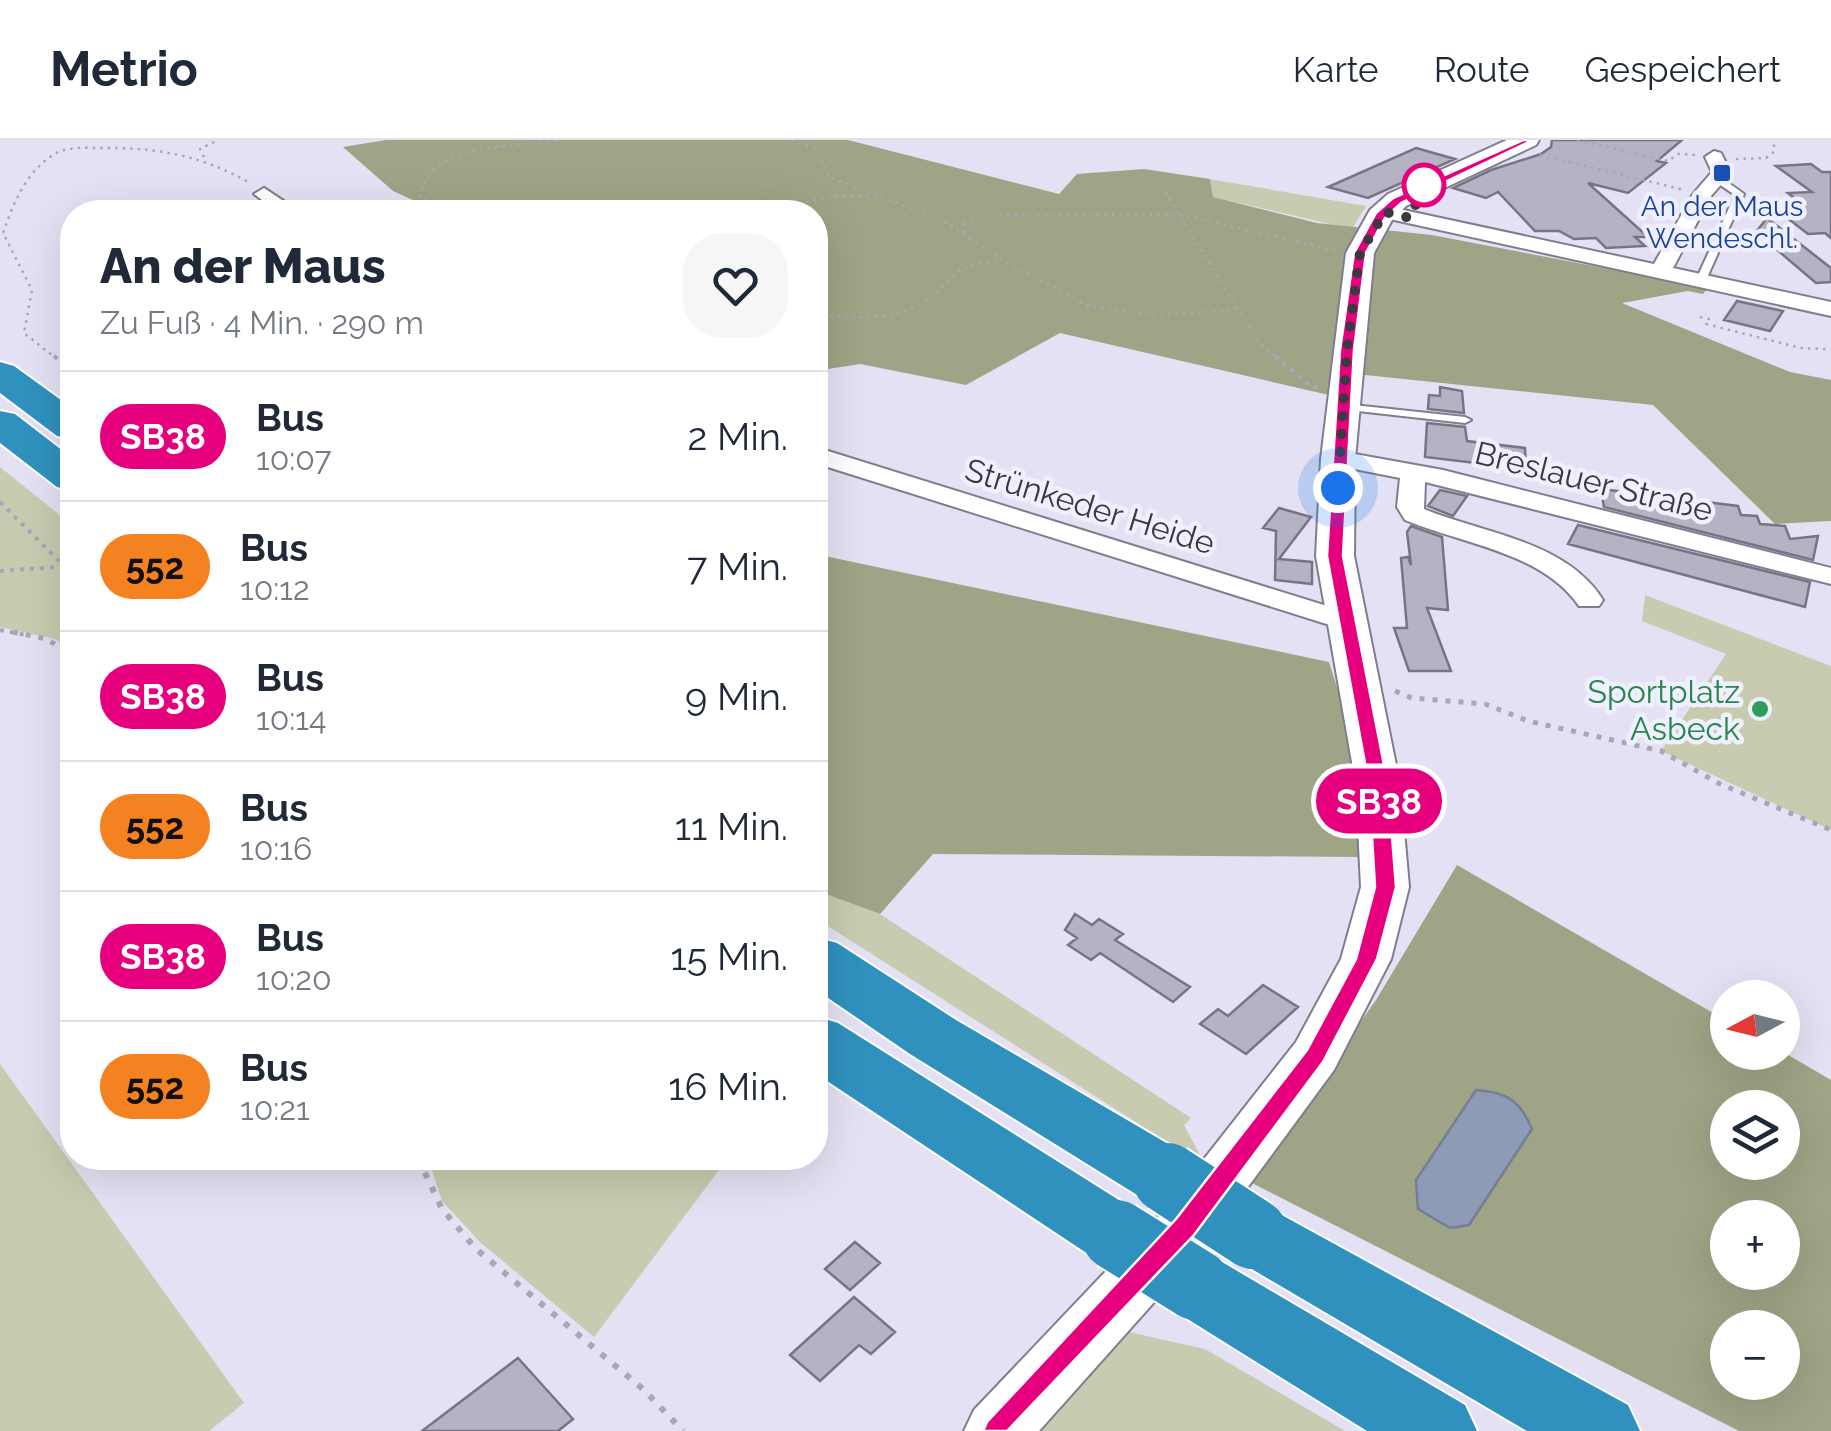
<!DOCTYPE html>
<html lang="de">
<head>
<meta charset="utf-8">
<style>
  body { margin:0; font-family:Raleway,sans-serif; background:#f6f6f7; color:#1f2937; height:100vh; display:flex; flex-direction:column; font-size:38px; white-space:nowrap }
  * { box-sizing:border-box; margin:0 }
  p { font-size:32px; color:#747a83 }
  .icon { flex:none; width:55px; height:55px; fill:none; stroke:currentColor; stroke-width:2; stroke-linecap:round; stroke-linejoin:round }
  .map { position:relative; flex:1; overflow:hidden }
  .side { position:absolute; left:60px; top:60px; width:768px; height:970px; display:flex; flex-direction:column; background:#fff; border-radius:40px; box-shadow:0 10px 40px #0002 }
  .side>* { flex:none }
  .badge { padding:0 20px; border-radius:32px; font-size:35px; line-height:65px }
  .needle { width:65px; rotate:263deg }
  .buttons { position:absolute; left:1710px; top:840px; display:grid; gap:20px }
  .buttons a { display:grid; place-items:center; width:90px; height:90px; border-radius:50%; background:#fff; box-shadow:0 10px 40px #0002; font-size:50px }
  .you { position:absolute; width:50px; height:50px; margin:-25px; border:8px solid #fff; border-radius:50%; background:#1a73e8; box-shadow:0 0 0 15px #1a73e833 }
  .map>.badge { position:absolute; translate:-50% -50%; box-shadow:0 0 0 5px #fff }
  .round { display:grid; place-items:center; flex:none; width:105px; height:105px; border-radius:40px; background:#f6f6f7 }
  .headline { display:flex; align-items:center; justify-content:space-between; height:170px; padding:0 40px }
  h1 { font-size:48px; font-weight:800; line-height:75px }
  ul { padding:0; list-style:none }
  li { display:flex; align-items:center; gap:30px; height:130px; padding:0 40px; border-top:2px solid #e0e1e3 }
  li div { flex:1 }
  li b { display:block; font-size:38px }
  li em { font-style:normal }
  li .badge { min-width:110px; font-weight:700; text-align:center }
  header { display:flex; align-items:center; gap:60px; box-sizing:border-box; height:140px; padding:0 50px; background:#fff; border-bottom:2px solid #e0e1e3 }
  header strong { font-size:48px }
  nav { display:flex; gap:55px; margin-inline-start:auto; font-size:35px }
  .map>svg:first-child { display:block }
  .green { fill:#c8cbaf }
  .forest { fill:#a0a486; fill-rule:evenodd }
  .water { fill:#8e9bb6; stroke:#757e93; stroke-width:2.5 }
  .building { fill:#b4b2c3; stroke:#777585; stroke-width:2.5 }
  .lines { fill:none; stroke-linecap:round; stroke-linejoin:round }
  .lane-casing { stroke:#807e8e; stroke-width:4 }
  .street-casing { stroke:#807e8e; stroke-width:4 }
  .secondary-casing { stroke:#807e8e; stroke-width:4 }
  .highway-casing { stroke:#fff; stroke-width:4 }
  .path-far3 { stroke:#a9a7b6; stroke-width:2.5; stroke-dasharray:2.5 5; stroke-linecap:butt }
  .path-far2 { stroke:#a9a7b6; stroke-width:4; stroke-dasharray:4 6; stroke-linecap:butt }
  .path-far1 { stroke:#a9a7b6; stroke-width:5; stroke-dasharray:5 8; stroke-linecap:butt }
  .path { stroke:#a9a7b6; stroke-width:6; stroke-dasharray:6 10; stroke-linecap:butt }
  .lane { fill:#fff; fill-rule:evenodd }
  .street { fill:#fff; fill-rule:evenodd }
  .secondary { fill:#fff; fill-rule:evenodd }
  .highway { fill:#3091be; fill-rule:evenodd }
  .highway-bridge-casing { stroke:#fff; stroke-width:74; stroke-linecap:butt }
  .highway-bridge { stroke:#3091be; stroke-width:70 }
  .line { fill:#e6007e; stroke:#fff; stroke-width:2.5 }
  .walk { stroke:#3a3940; stroke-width:10; stroke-dasharray:0 18 }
  .transit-dot { fill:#1a4fb4; stroke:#f0effd; stroke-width:4 }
  .stop-dot { fill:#fff; stroke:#e6007e; stroke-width:5 }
  .leisure-dot { fill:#2e9e5b; stroke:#f0effd; stroke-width:4 }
  .labels { text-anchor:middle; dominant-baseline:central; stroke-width:9; stroke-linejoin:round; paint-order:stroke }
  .far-transit-label { font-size:28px; fill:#164399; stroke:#f0effd }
  .street-label { font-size:32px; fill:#3a3940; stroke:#f0effd }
  .leisure-label { font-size:32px; fill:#27864d; stroke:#f0effd; text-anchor:end }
</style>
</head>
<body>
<header>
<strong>Metrio</strong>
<nav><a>Karte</a><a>Route</a><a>Gespeichert</a></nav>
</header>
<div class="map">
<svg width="1831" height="1291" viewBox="0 0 1831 1291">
  <rect width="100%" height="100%" fill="#e3e1f3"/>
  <!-- green -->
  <path class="green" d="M1210 39 1366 66 1352 89 1213 57Z
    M0 327 72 385V510L55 499 0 487Z
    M1645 455 1831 526V690L1661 611 1726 514 1642 481Z
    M815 750 880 774 1191 978 1184 985 1200 1015 1194 1019 815 778Z
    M0 924 244 1263 209 1291H0Z
    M428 1018H728L594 1197 481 1103 442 1061Z
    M1129 1192 1205 1209 1345 1291H1033Z"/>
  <!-- forest -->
  <path class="forest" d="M386 0H848L1059 54 1077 34 1144 29 1210 39 1213 57 1317 83 1432 95 1708 148 1703 154 1688 151 1622 163 1790 232 1831 240V381L1775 384 1653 265 1365 235 1329 255 1060 193 966 245 860 224 815 231V72H439L393 51 343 7Z
    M815 414 1329 522 1358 615 1360 717 933 714 880 774 815 750Z
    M1457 725 1727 881 1728 912H1783L1831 940V1291H1739L1248 1041 1376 860ZM1728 968H1782V1022H1728ZM1728 1078H1782V1132H1728ZM1728 1188H1782V1242H1728Z"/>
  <!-- water -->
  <path class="water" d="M1476 950C1506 952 1520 960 1532 989L1469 1085 1450 1088 1418 1069 1416 1040Z"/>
  <!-- building -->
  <path class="building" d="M1552 0H1682L1657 21 1666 23 1628 53 1588 43 1648 97H1635L1645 106 1606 108 1596 98 1574 99 1559 91H1535L1498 52 1486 58 1453 48 1491 30 1541 14 1551 7Z
    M1416 8 1455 19 1368 58 1328 47Z
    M1811 24 1822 32H1831V98L1825 93 1808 94 1782 74 1799 73 1788 64H1802L1788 53 1812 52 1776 26Z
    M1767 78 1831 128V142L1816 143 1756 92Z
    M1737 161 1783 171 1770 191 1724 180Z
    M1440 247 1462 251 1464 273 1428 269 1429 255 1440 256Z
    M1427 283 1465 287 1467 301 1525 308 1526 329 1425 317Z
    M1601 349 1738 366 1741 375 1757 376 1760 384 1785 386 1790 399 1818 396 1813 420 1604 367Z
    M1440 350 1467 356 1453 376 1428 366Z
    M1279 368 1311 377 1279 419 1312 422V444L1275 440 1276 391 1263 388Z
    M1578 385 1810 442 1805 467 1568 404Z
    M1411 386 1442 397 1448 470 1427 468 1451 531H1409L1394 488H1407L1401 418 1408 417 1411 425 1407 392Z
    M1075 774 1092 785 1099 779 1123 794 1115 800 1190 847 1173 862 1100 813 1091 820 1068 805 1077 798 1065 790Z
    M1263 845 1298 867 1246 914 1200 884 1218 869 1228 876Z
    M855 1102 880 1123 850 1150 825 1129Z
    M854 1157 895 1192 871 1214 859 1205 820 1241 790 1215Z
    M518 1218 573 1279 558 1291H422Z"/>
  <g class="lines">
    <defs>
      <path id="lane" d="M1713 36H1719L1744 54 1706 140 1701 143 1696 140 1735 55 1713 40Z
        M1344 264 1465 277 1471 280 1465 283 1340 269 1338 267Z"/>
      <path id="street" d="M1714 11 1721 13 1731 33 1711 56 1673 128 1831 162V176L1385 78 1375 72 1385 66 1654 124 1693 54 1712 32 1705 17Z
        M264 48 300 72H278L254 54Z
        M815 307 1356 475 1360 481 1356 487H1336L815 323Z
        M1338 311 1443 330 1831 428V444L1425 342 1424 369C1485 394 1566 401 1603 460L1599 466H1579C1542 412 1462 404 1405 380L1397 367 1400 338 1329 324 1325 319 1329 314Z"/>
      <path id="secondary" d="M1507 0H1539L1536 5 1406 66 1392 80 1374 113 1355 319 1354 416 1400 645 1409 747 1391 819 1334 930 1206 1104 1039 1291H964L974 1270 1164 1070 1296 902 1341 819 1361 747 1356 645 1316 416 1321 319 1346 113 1370 70 1388 54Z"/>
      <path id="highway" d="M0 222 14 226 72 268V299L57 296 0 253Z
        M0 271 15 274 72 318V351L57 347 0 303Z
        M815 797 837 803 956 880 1192 1018 1202 1038 1192 1058 1167 1067 1142 1058 910 914 815 849Z
        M815 876 838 883 1141 1074 1152 1095 1141 1116 1116 1125 1091 1116 815 933Z
        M1253 1064 1278 1073 1628 1265 1640 1291H1527L1228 1115 1217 1094 1228 1073Z
        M1196 1113 1222 1122 1465 1265 1477 1291H1367L1170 1168 1159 1145 1170 1122Z"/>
    </defs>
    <!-- lane casing -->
    <use href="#lane" class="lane-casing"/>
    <!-- street casing -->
    <use href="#street" class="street-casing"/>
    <!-- secondary casing -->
    <use href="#secondary" class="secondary-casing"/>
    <!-- highway casing -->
    <use href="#highway" class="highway-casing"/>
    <!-- path-far3 -->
    <path class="path-far3" d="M792 0 817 10 829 37 944 81 1006 122 1089 166 1154 175 1236 170
      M1577 0 1668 21 1678 14 1695 15
      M1540 15 1685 50
      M204 17 200 9 218 0
      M1736 19 1766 18 1774 12V0
      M1165 52 1259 202 1278 219
      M462 72 420 58C428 0 512 9 558 0
      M770 72 825 57 872 56
      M964 92V84L986 76 1178 74 1337 111
      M815 175C848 177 886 182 916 166 957 145 945 121 1002 122
      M1700 177 1709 179 1706 184 1801 208 1826 209
      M57 219 24 193 32 150 3 93C13 64 26 32 53 15 67 6 84 8 99 8 155 7 201 15 250 43"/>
    <!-- path-far2 -->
    <path class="path-far2" d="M54 216 72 230
      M1275 216 1310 246 1319 248
      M0 362 65 427
      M0 431 72 426
      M0 490 26 495"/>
    <!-- path-far1 -->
    <path class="path-far1" d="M13 492 47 499 72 515
      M1395 551 1412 558 1485 564 1528 581 1661 611 1720 644 1831 690"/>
    <!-- path -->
    <path class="path" d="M418 1018 442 1069 476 1109 643 1249 683 1291"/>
    <!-- lane -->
    <use href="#lane" class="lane"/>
    <!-- street -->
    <use href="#street" class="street"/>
    <!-- secondary -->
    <use href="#secondary" class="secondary"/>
    <!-- highway -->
    <use href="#highway" class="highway"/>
    <defs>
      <path id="highway-bridge" d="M1167 1038 1253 1094
        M1116 1095 1196 1145"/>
    </defs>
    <!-- highway-bridge casing -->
    <use href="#highway-bridge" class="highway-bridge-casing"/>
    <!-- highway-bridge -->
    <use href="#highway-bridge" class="highway-bridge"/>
  </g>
  <!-- line -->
  <path class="line" d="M1523 0H1533L1401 63 1385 78 1366 113 1354 210 1343 416 1388 645 1396 747 1377 819 1323 922 1194 1095 1007 1291H983L987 1282 1176 1079 1307 910 1356 819 1375 747 1369 645 1327 416 1340 210 1354 113 1376 73 1393 58Z"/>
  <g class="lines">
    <!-- walk -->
    <path class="walk" d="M1338 348 1347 210 1360 113 1385 72 1410 78 1424 45"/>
  </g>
  <!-- markers -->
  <rect class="transit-dot" x="1712" y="23" width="20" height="20" rx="5"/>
  <circle class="stop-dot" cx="1424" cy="45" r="20"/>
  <circle class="leisure-dot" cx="1760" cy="569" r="10"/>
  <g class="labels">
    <!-- far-transit labels -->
    <g class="far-transit-label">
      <text x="1722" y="66">An der Maus<tspan x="1722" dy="32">Wendeschl.</tspan></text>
    </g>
    <!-- street labels -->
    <g class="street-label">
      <text transform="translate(1594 341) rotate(14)">Breslauer Straße</text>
      <text transform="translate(1090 366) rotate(17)">Strünkeder Heide</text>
    </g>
    <!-- leisure labels -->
    <g class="leisure-label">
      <text x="1740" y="551">Sportplatz<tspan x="1740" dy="37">Asbeck</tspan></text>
    </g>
  </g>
</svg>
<div class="buttons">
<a><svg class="needle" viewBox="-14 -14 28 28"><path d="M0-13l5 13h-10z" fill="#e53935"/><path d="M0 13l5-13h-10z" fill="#747a83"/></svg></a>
<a><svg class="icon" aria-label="layers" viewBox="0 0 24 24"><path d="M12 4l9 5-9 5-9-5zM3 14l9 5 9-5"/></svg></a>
<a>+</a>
<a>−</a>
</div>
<div class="you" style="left:1338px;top:348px"></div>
<b class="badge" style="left:1379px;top:661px;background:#e6007e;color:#fff">SB38</b>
<section class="side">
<div class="headline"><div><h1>An der Maus</h1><p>Zu Fuß · 4 Min. · 290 m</p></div><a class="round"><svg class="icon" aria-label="heart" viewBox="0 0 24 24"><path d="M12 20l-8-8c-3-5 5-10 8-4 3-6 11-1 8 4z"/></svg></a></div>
<ul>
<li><span class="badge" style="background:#e6007e;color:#fff">SB38</span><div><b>Bus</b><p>10:07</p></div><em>2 Min.</em></li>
<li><span class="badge" style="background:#f58220;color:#111">552</span><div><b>Bus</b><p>10:12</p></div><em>7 Min.</em></li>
<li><span class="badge" style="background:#e6007e;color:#fff">SB38</span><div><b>Bus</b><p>10:14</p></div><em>9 Min.</em></li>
<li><span class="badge" style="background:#f58220;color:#111">552</span><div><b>Bus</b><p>10:16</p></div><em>11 Min.</em></li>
<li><span class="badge" style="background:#e6007e;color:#fff">SB38</span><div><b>Bus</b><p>10:20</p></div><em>15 Min.</em></li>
<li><span class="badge" style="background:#f58220;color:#111">552</span><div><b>Bus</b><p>10:21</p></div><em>16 Min.</em></li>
</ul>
</section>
</div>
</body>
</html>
